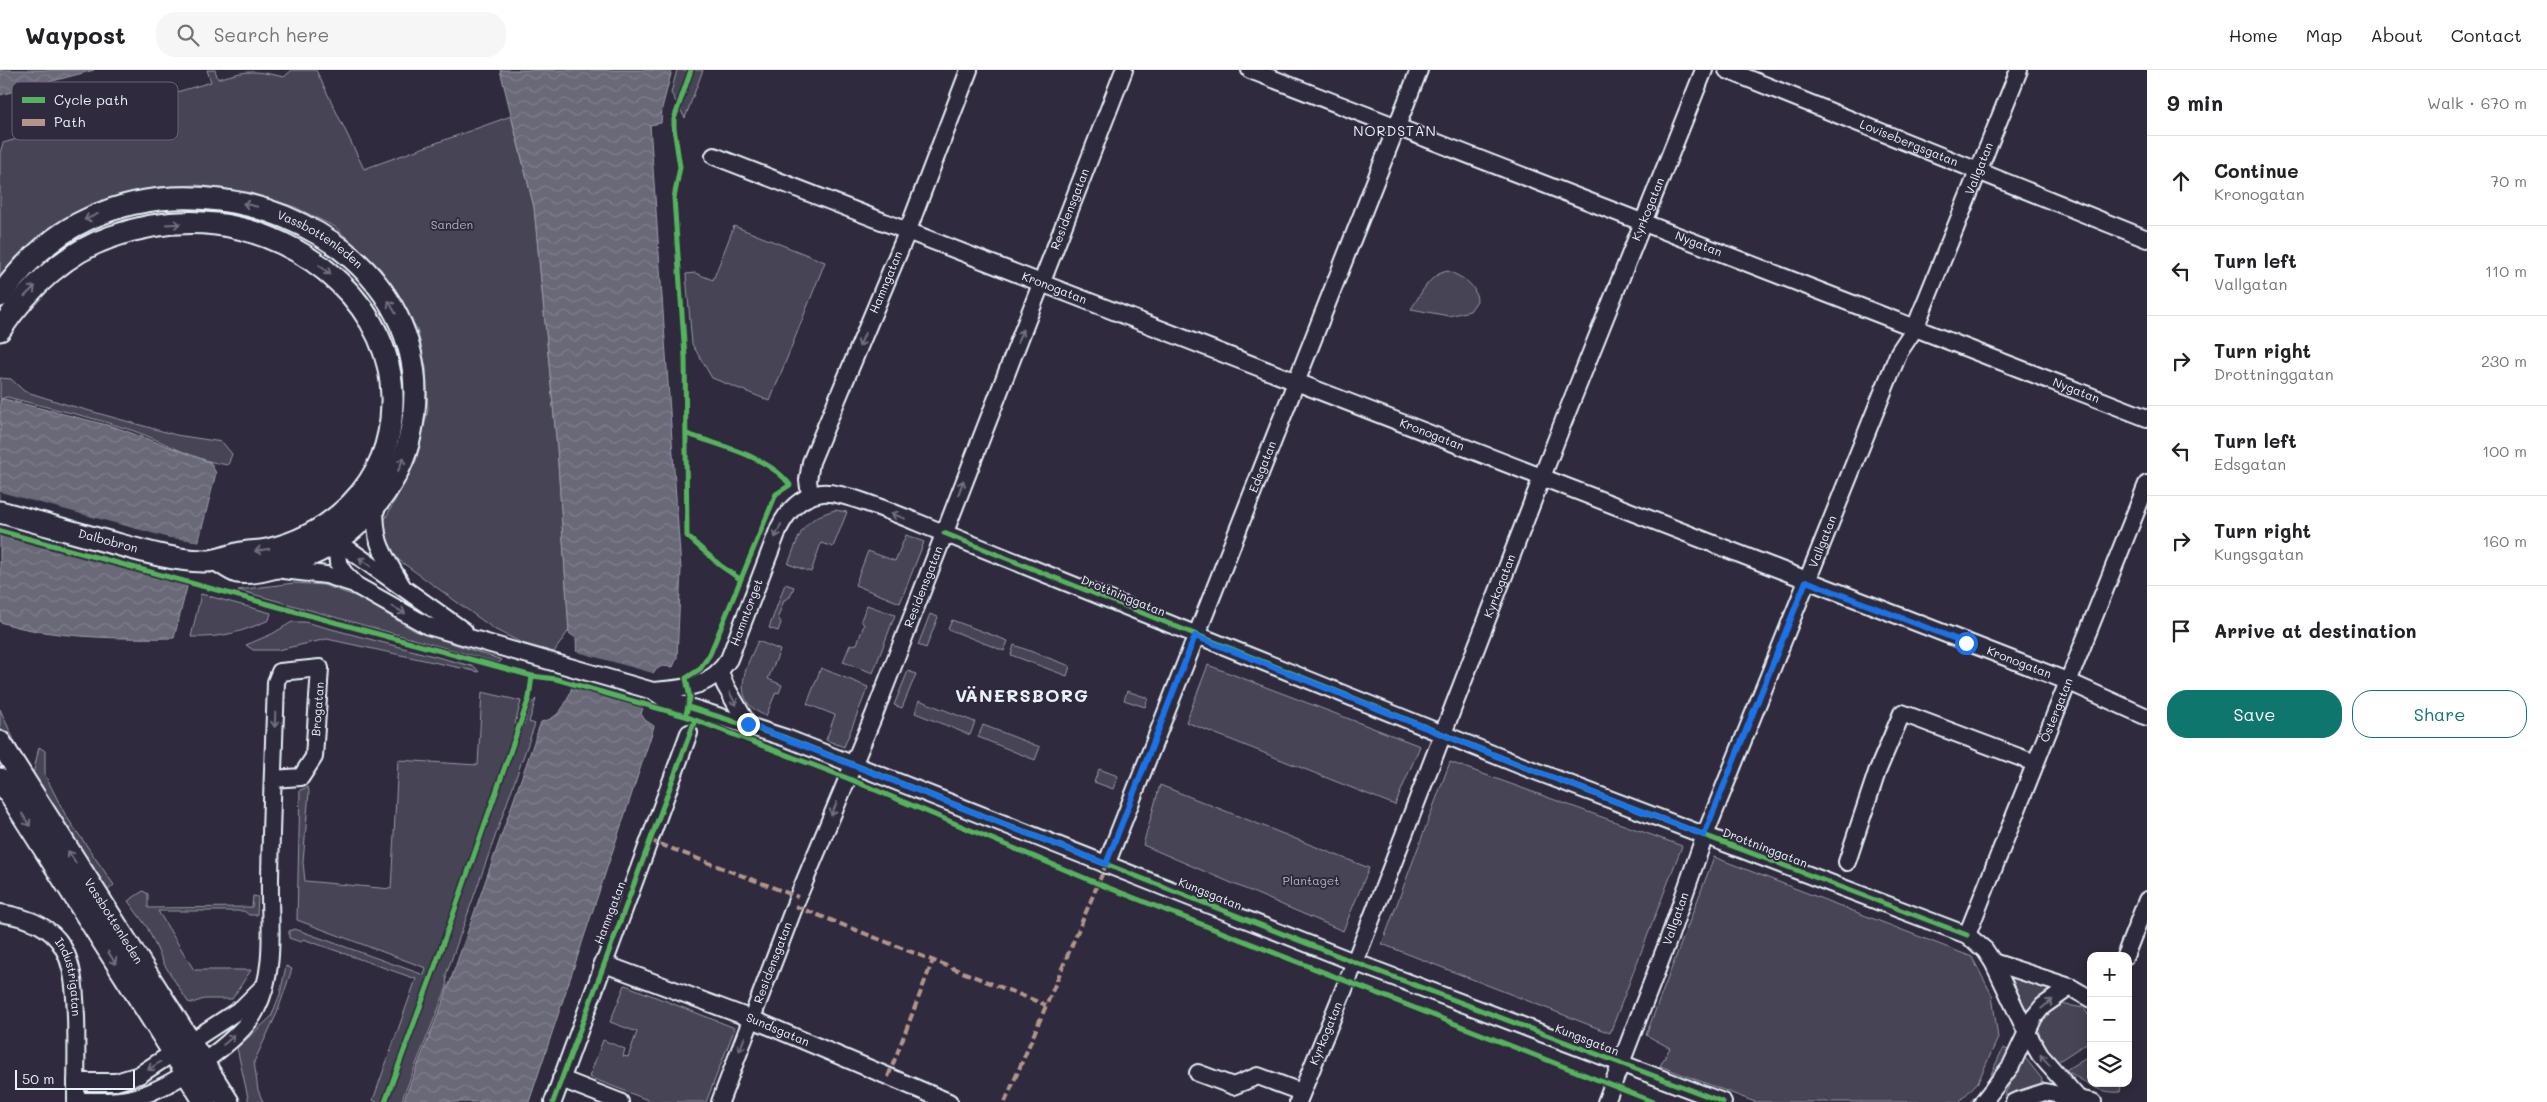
<!DOCTYPE html>
<meta charset="utf-8">
<style>
body{margin:0;font-family:Mali,sans-serif;background:#f6f6f6;color:#202124}
.controls{position:absolute;right:15px;bottom:15px;display:grid;overflow:hidden;border-radius:10px;box-shadow:0 2px 12px #0003}
.controls button{width:45px;height:45px;display:grid;place-items:center;padding:0;border:0;border-bottom:1px solid #e0e0e0;background:#fff;color:#202124;font:25px sans-serif}
.scale{position:absolute;left:15px;bottom:12px;width:120px;box-sizing:border-box;padding-left:5px;border:2px solid #e8f1f8;border-top:0;font-size:14px;line-height:18px;white-space:nowrap;color:#e8f1f8;-webkit-text-stroke:4px #2f2a3d;paint-order:stroke}
.stop{position:absolute;width:15px;height:15px;margin:-11px;border:4px solid #1a73e8;border-radius:50%;background:#fff}
.stop.end{background:#1a73e8;border-color:#fff;box-shadow:0 1px 5px #0008}
.list{margin:0;padding:0;list-style:none}
h2{display:flex;justify-content:space-between;align-items:center;height:65px;margin:0;padding:0 20px;font-size:21px}
h2 small{font-size:16px;font-weight:400;color:#757577}
.list li{display:grid;grid-template-columns:32px 1fr auto;gap:15px;align-items:center;box-sizing:border-box;height:90px;padding:0 20px;border-top:1px solid #e0e0e0}
.list b{display:block;font-size:19px;white-space:nowrap}
.list p{margin:0;font-size:16px;white-space:nowrap;color:#757577}
.list em{font-size:16px;font-style:normal;color:#757577}
.actions{display:flex;gap:10px;padding:15px 20px}
.actions a{flex:1;padding:11px 0;border:1px solid #0f766e;border-radius:20px;text-align:center;font-size:18px;color:#0f766e}
.actions .main{background:#0f766e;color:#fff}
.icon{flex:none;width:28px;height:28px;fill:none;stroke:currentColor;stroke-width:2;stroke-linecap:round;stroke-linejoin:round}
.map{position:relative;flex:none;width:2147px;height:1032px;overflow:hidden}
header{display:flex;align-items:center;gap:30px;box-sizing:border-box;height:70px;padding:0 25px;background:#fff;border-bottom:1px solid #e0e0e0}
header strong{font-size:24px}
nav{display:flex;gap:28px;margin-inline-start:auto;font-size:18px}
.search{width:350px;height:45px;background:#f6f6f6;display:flex;align-items:center;gap:12px;box-sizing:border-box;padding:0 18px;border-radius:20px;color:#757577;font-size:19px}
main{display:flex}
aside{flex:1;background:#fff}
.map>svg:first-child{display:block}
.green{fill:#464455;stroke:#979aa6}
.water{fill:url(#water-waves);stroke:#9c9fab}
.pier{fill:#2f2a3d}
.lines{fill:none;stroke-linecap:round;stroke-linejoin:round}
.minor-casing{stroke:#e8f1f8;stroke-width:20}
.major-casing{stroke:#e8f1f8;stroke-width:25}
.minor{stroke:#2f2a3d;stroke-width:16}
.major{stroke:#2f2a3d;stroke-width:21}
.quiet{stroke:#b2968c;stroke-width:4;stroke-dasharray:8 4;stroke-linecap:butt}
.cycleway-casing{stroke:#2f2a3d;stroke-width:8}
.cycleway{stroke:#56b35d;stroke-width:5}
.oneway{stroke:#70707e}
.route{stroke:#1a73e8;stroke-width:6}
.labels{text-anchor:middle;stroke-width:4;stroke-linejoin:round;paint-order:stroke}
.street-label{font-size:12px;fill:#e8f1f8;stroke:#2f2a3d}
.park-label{font-size:12px;fill:#afb4bf;stroke:#2f2a3d}
.neighbourhood-label{font-size:14px;letter-spacing:1px;fill:#e8f1f8;stroke:#2f2a3d}
.district-label{font-size:18px;font-weight:bold;letter-spacing:1px;fill:#e8f1f8;stroke:#2f2a3d}
.key{fill:#2f2a3d;stroke:#666675;stroke-width:1}
.key-label{font-size:14px;fill:#e8f1f8}
</style>
<header>
<strong>Waypost</strong>
<div class="search"><svg class="icon" aria-label="search" viewBox="0 0 24 24"><circle cx="10" cy="10" r="6"/><path d="M15 15l6 6"/></svg>Search here</div>
<nav><a>Home</a><a>Map</a><a>About</a><a>Contact</a></nav>
</header>
<main>
<div class="map">
<svg width="2147" height="1032" viewBox="0 0 2147 1032">
<defs>
<pattern id="water-waves" width="16" height="10" patternUnits="userSpaceOnUse" patternTransform="scale(1.25)"><rect width="16" height="10" fill="#696978"/><path d="M0 5q4-4 8 0t8 0" fill="none" stroke="#7e7f8c"/></pattern>
</defs>
<rect width="100%" height="100%" fill="#2f2a3d"/>
<filter id="ink" filterUnits="userSpaceOnUse"><feTurbulence type="fractalNoise" baseFrequency=".02" numOctaves="2"/><feDisplacementMap in="SourceGraphic" scale="10" xChannelSelector="R" yChannelSelector="G"/><feConvolveMatrix kernelMatrix="1 2 1 2 8 2 1 2 1" color-interpolation-filters="sRGB"/></filter>
<g filter="url(#ink)">
<!-- green -->
<g class="green">
<path d="M 207,0 L 215,0 L 218,9 C 248,0 253,0 284,7 L 292,0 L 316,0 L 364,99 L 511,46 L 534,137 L 557,377 L 569,560 L 554,582 L 522,573 L 494,559 L 396,488 L 387,468 L 384,451 L 416,391 L 428,340 L 426,298 L 417,259 L 381,199 L 335,157 L 295,137 L 248,122 L 197,115 L 159,117 L 122,124 L 89,135 L 43,163 L 15,188 L 0,207 L 0,83 L 3,73 L 211,12 Z"/>
<path d="M 677,0 L 703,0 L 685,48 L 671,23 Z"/>
<path d="M 734,156 L 825,192 L 770,331 L 712,308 L 692,274 L 686,204 L 695,203 L 713,210 Z"/>
<path d="M 1448,201 C 1463,208 1476,213 1477,231 L 1470,241 L 1449,246 L 1411,239 C 1421,224 1429,204 1448,201 Z"/>
<path d="M 0,308 L 11,309 L 24,321 L 65,334 L 176,365 L 222,372 L 232,384 L 228,395 C 194,391 166,372 134,361 C 93,347 49,338 7,327 L 0,329 Z"/>
<path d="M 835,440 L 847,442 L 833,477 L 821,473 L 811,502 L 788,494 C 801,463 800,450 835,440 Z"/>
<path d="M 906,465 L 924,472 L 900,533 L 855,515 L 868,481 L 895,491 Z"/>
<path d="M 294,513 L 323,515 L 358,527 L 415,561 L 502,590 L 499,593 L 238,520 Z"/>
<path d="M 785,514 L 794,517 L 790,527 L 784,530 L 778,547 L 781,553 L 778,561 L 769,558 Z"/>
<path d="M 201,524 L 271,543 L 269,550 C 242,562 222,568 191,567 Z"/>
<path d="M 867,535 L 895,545 L 873,603 L 843,592 L 850,575 L 857,574 L 864,555 L 861,550 Z"/>
<path d="M 930,544 L 938,547 L 926,578 L 918,575 Z"/>
<path d="M 952,550 L 1008,571 L 1004,581 L 948,559 Z"/>
<path d="M 292,552 L 305,552 L 475,597 L 479,602 L 327,569 L 278,580 L 253,580 L 246,575 L 272,564 Z"/>
<path d="M 758,571 L 780,580 L 768,609 L 782,615 L 779,623 L 776,622 L 766,646 C 729,631 745,598 758,571 Z"/>
<path d="M 1014,575 L 1070,596 L 1067,606 L 1011,585 Z"/>
<path d="M 1208,595 L 1420,676 L 1395,735 L 1186,652 Z"/>
<path d="M 821,598 L 868,617 L 844,677 L 826,670 L 835,645 L 807,634 Z"/>
<path d="M 908,601 L 916,604 L 902,638 L 894,635 Z"/>
<path d="M 1127,621 L 1148,628 L 1145,637 L 1124,630 Z"/>
<path d="M 482,622 L 521,631 L 515,654 L 524,655 L 530,635 L 536,629 L 529,652 L 535,654 L 446,905 L 447,917 L 401,1032 L 376,1032 L 373,1030 L 416,909 L 303,869 L 301,872 L 289,868 L 289,861 L 295,859 L 424,905 L 426,898 L 297,850 L 300,720 L 308,717 L 309,722 L 303,792 L 305,811 L 391,819 L 398,690 L 478,695 Z"/>
<path d="M 919,630 L 975,652 L 970,665 L 915,643 Z"/>
<path d="M 0,639 L 18,679 L 14,684 L 0,659 Z"/>
<path d="M 983,655 L 1040,677 L 1035,690 L 978,667 Z"/>
<path d="M 39,677 L 45,681 L 45,705 L 66,746 L 114,815 L 106,822 L 32,709 Z"/>
<path d="M 1450,692 L 1682,776 L 1610,963 L 1382,874 Z"/>
<path d="M 1099,699 L 1118,706 L 1113,719 L 1094,712 Z"/>
<path d="M 1160,715 L 1369,798 L 1343,861 L 1143,775 Z"/>
<path d="M 1714,787 L 1972,887 L 1992,925 L 1998,968 L 1978,1012 L 1959,1032 L 1755,1032 L 1660,996 L 1670,978 L 1646,965 Z"/>
<path d="M 143,821 L 148,824 L 148,838 L 252,837 L 253,826 L 258,827 L 257,845 L 249,845 L 244,841 L 158,841 L 194,900 L 251,900 L 232,929 L 204,929 L 192,933 L 188,932 L 164,894 L 147,857 L 128,831 Z"/>
<path d="M 286,896 L 292,899 L 277,943 L 254,992 L 258,1020 L 263,1032 L 249,1032 L 237,978 L 271,947 L 280,924 Z"/>
<path d="M 2019,908 L 2046,916 L 2055,923 L 2028,945 L 2012,909 Z"/>
<path d="M 625,915 L 735,958 L 706,1032 L 653,1032 L 589,1007 L 603,970 L 625,979 L 623,986 L 628,987 L 637,962 L 610,952 Z"/>
<path d="M 2061,934 L 2084,938 L 2091,949 L 2091,970 L 2056,993 C 2037,970 2027,949 2061,934 Z"/>
<path d="M 2003,978 L 2011,981 L 1977,1032 L 1970,1032 L 1987,1013 Z"/>
<path d="M 2091,984 L 2091,1013 L 2122,1013 L 2120,1022 C 2099,1024 2083,1011 2066,1000 Z"/>
<path d="M 2023,985 L 2042,1009 L 2041,1014 L 2004,1026 Z"/>
</g>
<!-- water -->
<g class="water">
<path d="M 0,0 L 94,0 L 0,25 Z"/>
<path d="M 500,0 L 672,0 L 662,38 L 661,53 L 650,55 L 681,499 L 677,588 L 673,597 L 662,596 L 654,601 L 641,644 L 645,650 L 654,656 L 652,663 L 529,1032 L 403,1032 L 443,932 L 541,652 C 574,647 578,594 576,568 L 569,563 L 557,377 L 534,137 Z"/>
<path d="M 4,329 L 115,357 L 210,392 L 216,403 L 174,568 C 123,569 47,568 0,552 L 0,330 Z"/>
</g>
<!-- pier -->
<g class="pier">
<path d="M 0,422 L 170,468 L 202,472 L 190,517 L 0,466 Z"/>
<path d="M 574,581 L 656,604 L 644,638 L 569,617 Z"/>
</g>
<g class="lines">
<!-- minor casing -->
<g class="minor-casing">
<g id="minor">
<path id="s1" d="M 1250,0 L 2147,348"/>
<path id="s2" d="M 1727,0 L 2147,169"/>
<path id="s3" d="M 714,86 L 2067,611 L 2147,647"/>
<path id="s4" d="M 810,426 L 808,410 L 811,392 L 908,160 L 969,0"/>
<path d="M 375,434 C 375,478 382,480 402,516"/>
<path d="M 336,462 L 338,493 L 344,503 L 357,516 L 428,556 L 653,621 L 665,629 L 786,668 L 1354,892 L 1723,1032"/>
<path d="M 329,470 L 337,471 L 464,561"/>
<path d="M 275,499 L 326,505 L 354,514"/>
<path d="M 720,602 L 725,615 L 748,655"/>
<path id="s5" d="M 653,621 C 685,618 709,619 729,589 L 779,458 C 788,440 801,426 822,423 C 845,420 919,454 944,463 L 1522,696 L 1967,865 L 1985,880 L 1993,892 L 2026,961 L 2040,985 L 2077,1027"/>
<path d="M 1847,792 L 1877,702 L 1902,643 L 2035,693"/>
<path id="s6" d="M 1106,795 L 1419,0"/>
<path id="s7" d="M 0,843 C 67,853 74,887 76,947 C 77,975 76,1004 76,1032"/>
<path id="s8" d="M 1967,865 L 2147,414"/>
<path d="M 2125,886 L 2147,830"/>
<path d="M 1993,892 L 2070,917 L 2091,929"/>
<path id="s9" d="M 602,893 L 752,949 L 949,1032"/>
<path d="M 1198,1003 L 1233,1016 L 1258,1006 L 1301,1022"/>
<path d="M 561,1009 L 620,1032"/>
<path d="M 76,1012 L 116,1012 L 139,1005 L 242,938 L 262,918"/>
<path d="M 76,1031 C 96,1031 117,1032 136,1027 C 170,1019 241,971 256,940 C 277,899 269,853 270,809 C 271,744 274,678 276,612 L 280,602 L 320,598 L 314,687 L 301,707 L 273,709"/>
<path d="M 553,1032 L 689,663"/>
<path id="s10" d="M 720,1032 L 798,827 L 874,645 L 1124,0"/>
<path id="s11" d="M 1298,1032 L 1351,902 L 1564,350 L 1704,0"/>
<path id="s12" d="M 1606,1032 L 1668,871 L 1705,765 L 1899,282 L 1915,258 L 2019,0"/>
<path d="M 1983,1032 L 2011,996 L 2034,947 L 2043,936 L 2070,917"/>
<path d="M 2014,1032 L 2045,1022 L 2093,1032"/>
</g>
</g>
<!-- major casing -->
<g class="major-casing">
<g id="major">
<path id="s13" d="M 0,226 C 22,196 51,166 86,150 C 234,79 450,186 410,366 C 400,411 367,454 327,477 C 308,488 258,506 237,502 C 231,500 223,494 218,491"/>
<path d="M 0,260 C 28,219 64,183 111,167 C 144,155 181,150 216,154 C 306,165 395,238 392,334 C 391,374 379,405 351,434 C 328,457 299,473 267,480 C 257,482 247,481 237,484 C 224,487 216,492 203,491 C 172,490 142,481 113,473 C 75,463 38,452 0,442"/>
<path id="s14" d="M 0,672 L 228,1032"/>
<path d="M 0,709 L 205,1032"/>
</g>
</g>
<!-- minor -->
<use href="#minor" class="minor"/>
<!-- major -->
<use href="#major" class="major"/>
<!-- quiet -->
<g class="quiet">
<path d="M 649,770 L 798,827"/>
<path d="M 795,836 L 1046,935"/>
<path d="M 888,1007 L 933,890"/>
<path d="M 1005,1032 L 1106,795"/>
</g>
<!-- cycleway casing -->
<g class="cycleway-casing">
<g id="cycleway">
<path d="M 691,0 L 674,49 L 674,58 L 680,97 L 674,128 L 685,287 L 687,466 L 721,496 L 740,509"/>
<path d="M 0,461 L 532,606 L 556,609 L 685,646 L 847,708 L 1099,814 L 1654,1032"/>
<path d="M 944,463 L 1522,696 L 1967,865"/>
<path d="M 688,637 L 786,668 L 1354,892 L 1723,1032"/>
<path d="M 686,644 L 690,628 L 686,608 L 700,599 L 710,584 L 776,424 L 790,415 C 770,387 719,375 687,364"/>
<path d="M 385,1032 L 433,902 L 529,628 L 532,606"/>
<path d="M 553,1032 L 695,650"/>
</g>
</g>
<!-- cycleway -->
<use href="#cycleway" class="cycleway"/>
</g>
<!-- one-way arrows -->
<defs><path id="oneway-shaft" d="M-6 0H5M1.5-3L5.5 0L1.5 3" fill="none" stroke-width="1.6" stroke-linecap="round" stroke-linejoin="round" transform="scale(1.25)"/></defs>
<g class="oneway">
<use href="#oneway-shaft" transform="translate(250 135) rotate(-166)"/>
<use href="#oneway-shaft" transform="translate(91 147) rotate(156)"/>
<use href="#oneway-shaft" transform="translate(173 154) rotate(-3)"/>
<use href="#oneway-shaft" transform="translate(325 200) rotate(39)"/>
<use href="#oneway-shaft" transform="translate(30 221) rotate(-44)"/>
<use href="#oneway-shaft" transform="translate(392 237) rotate(-120)"/>
<use href="#oneway-shaft" transform="translate(1020 266) rotate(-69)"/>
<use href="#oneway-shaft" transform="translate(862 270) rotate(113)"/>
<use href="#oneway-shaft" transform="translate(401 394) rotate(-67)"/>
<use href="#oneway-shaft" transform="translate(961 417) rotate(-70)"/>
<use href="#oneway-shaft" transform="translate(898 446) rotate(-159)"/>
<use href="#oneway-shaft" transform="translate(778 461) rotate(114)"/>
<use href="#oneway-shaft" transform="translate(262 480) rotate(171)"/>
<use href="#oneway-shaft" transform="translate(365 492) rotate(-144)"/>
<use href="#oneway-shaft" transform="translate(399 540) rotate(29)"/>
<use href="#oneway-shaft" transform="translate(733 629) rotate(62)"/>
<use href="#oneway-shaft" transform="translate(275 650) rotate(92)"/>
<use href="#oneway-shaft" transform="translate(834 739) rotate(113)"/>
<use href="#oneway-shaft" transform="translate(26 750) rotate(58)"/>
<use href="#oneway-shaft" transform="translate(72 787) rotate(-123)"/>
<use href="#oneway-shaft" transform="translate(112 888) rotate(58)"/>
<use href="#oneway-shaft" transform="translate(2047 934) rotate(-39)"/>
<use href="#oneway-shaft" transform="translate(229 970) rotate(-40)"/>
<use href="#oneway-shaft" transform="translate(742 974) rotate(111)"/>
<use href="#oneway-shaft" transform="translate(2045 990) rotate(-131)"/>
<use href="#oneway-shaft" transform="translate(154 996) rotate(148)"/>
</g>
</g>
<g class="lines" filter="url(#ink)">
<!-- route -->
<path class="route" d="M 748,654 L 1106,794 L 1195,566 L 1522,696 L 1704,765 L 1806,511 L 1966,573"/>
</g>
<g class="labels">
<!-- street labels -->
<g class="street-label">
<text dy="4" stroke="none"><textPath href="#s2" startOffset="196">Lovisebergsgatan</textPath></text>
<text dy="4" stroke="none"><textPath href="#s12" startOffset="1006">Vallgatan</textPath></text>
<text dy="4" stroke="none"><textPath href="#s10" startOffset="959">Residensgatan</textPath></text>
<text dy="4" stroke="none"><textPath href="#s11" startOffset="959">Kyrkogatan</textPath></text>
<text dy="4" stroke="none"><textPath href="#s13" startOffset="362">Vassbottenleden</textPath></text>
<text dy="4" stroke="none"><textPath href="#s1" startOffset="481">Nygatan</textPath></text>
<text dy="4" stroke="none"><textPath href="#s4" startOffset="229">Hamngatan</textPath></text>
<text dy="4" stroke="none"><textPath href="#s3" startOffset="365">Kronogatan</textPath></text>
<text dy="4" stroke="none"><textPath href="#s1" startOffset="886">Nygatan</textPath></text>
<text dy="4" stroke="none"><textPath href="#s3" startOffset="770">Kronogatan</textPath></text>
<text dy="4" stroke="none"><textPath href="#s6" startOffset="428">Edsgatan</textPath></text>
<text transform="translate(108 471) rotate(15)" y="4">Dalbobron</text>
<text dy="4" stroke="none"><textPath href="#s12" startOffset="601">Vallgatan</textPath></text>
<text dy="4" stroke="none"><textPath href="#s10" startOffset="554">Residensgatan</textPath></text>
<text dy="4" stroke="none"><textPath href="#s11" startOffset="554">Kyrkogatan</textPath></text>
<text transform="translate(1123 526) rotate(22)" y="4">Drottninggatan</text>
<text dy="4" stroke="none"><textPath href="#s5" startOffset="136">Hamntorget</textPath></text>
<text dy="4" stroke="none"><textPath href="#s3" startOffset="1400">Kronogatan</textPath></text>
<text transform="translate(318 639) rotate(-86)" y="4">Brogatan</text>
<text dy="4" stroke="none"><textPath href="#s8" startOffset="242">Östergatan</textPath></text>
<text transform="translate(1765 778) rotate(21)" y="4">Drottninggatan</text>
<text transform="translate(1210 824) rotate(22)" y="4">Kungsgatan</text>
<text transform="translate(610 843) rotate(-69)" y="4">Hamngatan</text>
<text dy="4" stroke="none"><textPath href="#s12" startOffset="196">Vallgatan</textPath></text>
<text dy="4" stroke="none"><textPath href="#s14" startOffset="212">Vassbottenleden</textPath></text>
<text dy="4" stroke="none"><textPath href="#s10" startOffset="149">Residensgatan</textPath></text>
<text dy="4" stroke="none"><textPath href="#s7" startOffset="105">Industrigatan</textPath></text>
<text dy="4" stroke="none"><textPath href="#s9" startOffset="188">Sundsgatan</textPath></text>
<text dy="4" stroke="none"><textPath href="#s11" startOffset="74">Kyrkogatan</textPath></text>
<text transform="translate(1587 970) rotate(21)" y="4">Kungsgatan</text>
</g>
<!-- park labels -->
<g class="park-label">
<text x="452" y="159">Sanden</text>
<text x="1311" y="815">Plantaget</text>
</g>
<!-- neighbourhood labels -->
<g class="neighbourhood-label">
<text x="1395" y="66">NORDSTAN</text>
</g>
<!-- district labels -->
<g class="district-label">
<text x="1022" y="632">VÄNERSBORG</text>
</g>
</g>
<!-- legend -->
<rect x="12" y="12" width="166" height="58" rx="8" class="key"/>
<rect x="22" y="27" width="23" height="6" fill="#56b35d"/>
<rect x="22" y="49" width="23" height="7" fill="#b2968c"/>
<g class="key-label">
<text x="54" y="35">Cycle path</text>
<text x="54" y="57">Path</text>
</g>
</svg>
<div class="controls">
<button>+</button>
<button>−</button>
<button><svg class="icon" aria-label="layers" viewBox="0 0 24 24"><path d="M12 4l9 5-9 5-9-5zM3 14l9 5 9-5"/></svg></button>
</div>
<div class="scale">50 m</div>
<div class="stop" style="left:1966px;top:573px"></div>
<div class="stop end" style="left:748px;top:654px"></div>
</div>
<aside>
<h2>9 min<small>Walk · 670 m</small></h2>
<ul class="list">
<li><svg class="icon" aria-label="ahead" viewBox="0 0 24 24"><path d="M12 20V5M6 11l6-6 6 6"/></svg><div><b>Continue</b><p>Kronogatan</p></div><em>70 m</em></li>
<li><svg class="icon" aria-label="left" viewBox="0 0 24 24"><path d="M17 20v-9H6M10 6l-5 5 5 5"/></svg><div><b>Turn left</b><p>Vallgatan</p></div><em>110 m</em></li>
<li><svg class="icon" aria-label="right" viewBox="0 0 24 24"><path d="M7 20v-9h11M14 6l5 5-5 5"/></svg><div><b>Turn right</b><p>Drottninggatan</p></div><em>230 m</em></li>
<li><svg class="icon" aria-label="left" viewBox="0 0 24 24"><path d="M17 20v-9H6M10 6l-5 5 5 5"/></svg><div><b>Turn left</b><p>Edsgatan</p></div><em>100 m</em></li>
<li><svg class="icon" aria-label="right" viewBox="0 0 24 24"><path d="M7 20v-9h11M14 6l5 5-5 5"/></svg><div><b>Turn right</b><p>Kungsgatan</p></div><em>160 m</em></li>
<li><svg class="icon" aria-label="arrive" viewBox="0 0 24 24"><path d="M6 21V4h12l-3 4 3 4H6"/></svg><div><b>Arrive at destination</b></div></li>
</ul>
<div class="actions"><a class="main">Save</a><a>Share</a></div>
</aside>
</main>
